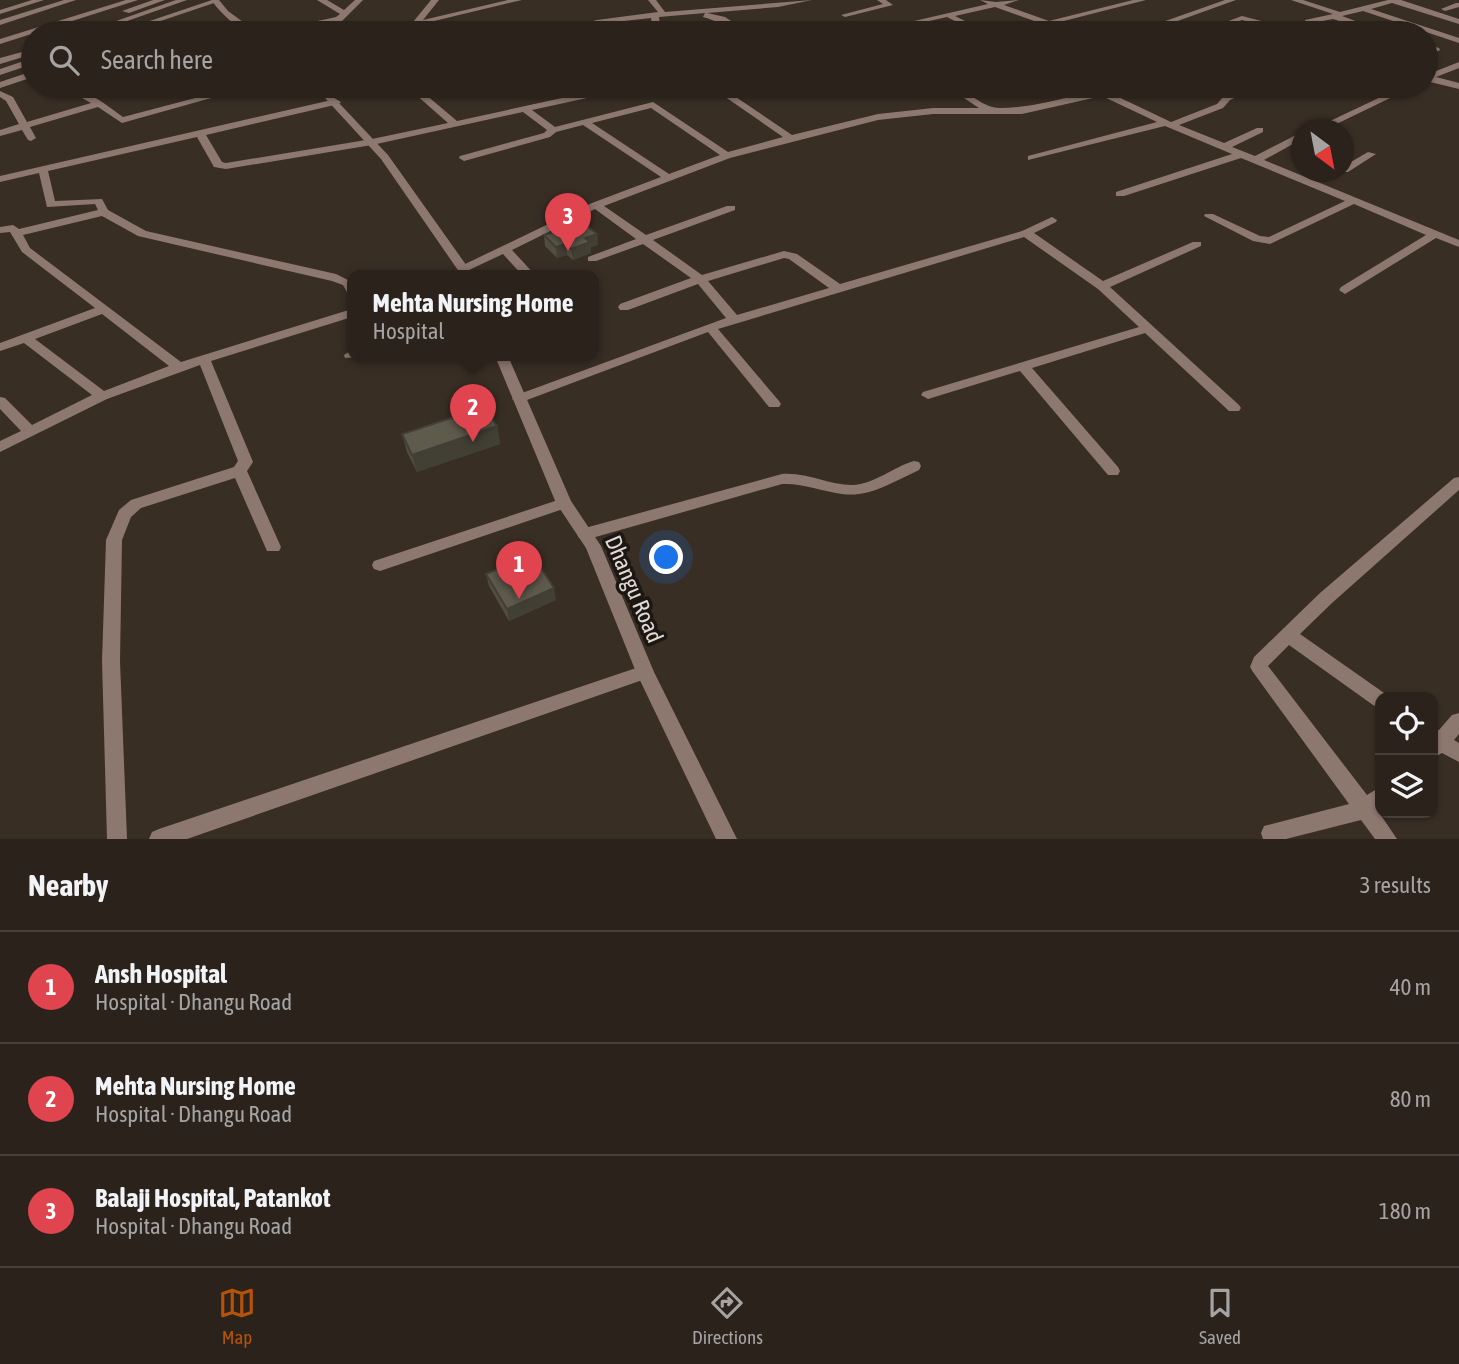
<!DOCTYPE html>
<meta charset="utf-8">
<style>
body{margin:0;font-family:"Asap Condensed",sans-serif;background:#362f28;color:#f1f3f6}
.controls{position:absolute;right:21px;bottom:21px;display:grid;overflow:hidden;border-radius:14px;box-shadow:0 2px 5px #0004}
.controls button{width:63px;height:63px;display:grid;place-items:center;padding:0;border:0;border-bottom:2px solid #463f3a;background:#2a221b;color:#f1f3f6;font:35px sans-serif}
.compass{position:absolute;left:1291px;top:119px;width:63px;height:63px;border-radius:50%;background:#2a221b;box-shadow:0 2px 5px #0004;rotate:148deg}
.you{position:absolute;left:667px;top:558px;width:24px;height:24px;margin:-18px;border:5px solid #fff;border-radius:50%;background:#1a73e8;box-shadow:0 0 0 10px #1a73e833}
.badge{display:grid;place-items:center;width:46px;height:46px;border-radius:50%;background:#b45309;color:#fff;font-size:23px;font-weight:700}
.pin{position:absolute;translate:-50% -58px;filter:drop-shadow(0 2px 4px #0008)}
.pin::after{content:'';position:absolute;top:37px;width:24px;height:21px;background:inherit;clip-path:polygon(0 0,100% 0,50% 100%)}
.popup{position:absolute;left:347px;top:270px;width:252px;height:91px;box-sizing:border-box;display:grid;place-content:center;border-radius:14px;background:#2a221b;filter:drop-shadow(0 2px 5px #0005);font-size:23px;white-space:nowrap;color:#a5a4a3}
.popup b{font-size:26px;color:#f1f3f6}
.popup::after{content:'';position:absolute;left:50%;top:100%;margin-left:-14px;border:14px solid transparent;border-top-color:#2a221b}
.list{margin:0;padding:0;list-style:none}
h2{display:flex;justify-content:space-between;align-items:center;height:91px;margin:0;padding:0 28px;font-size:30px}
h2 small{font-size:23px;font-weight:400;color:#a5a4a3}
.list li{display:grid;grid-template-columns:46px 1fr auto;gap:21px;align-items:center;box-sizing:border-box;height:112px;padding:0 28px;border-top:2px solid #463f3a}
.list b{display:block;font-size:26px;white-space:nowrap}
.list p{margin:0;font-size:23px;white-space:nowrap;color:#a5a4a3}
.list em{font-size:23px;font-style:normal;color:#a5a4a3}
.icon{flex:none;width:38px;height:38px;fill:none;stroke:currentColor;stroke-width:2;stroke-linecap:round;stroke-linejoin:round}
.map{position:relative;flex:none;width:1459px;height:839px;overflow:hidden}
.search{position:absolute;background:#2a221b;box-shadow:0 2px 5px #0004;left:21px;right:21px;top:21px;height:77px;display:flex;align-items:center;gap:18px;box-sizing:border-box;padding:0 24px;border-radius:38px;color:#a5a4a3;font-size:26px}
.sheet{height:427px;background:#2a221b}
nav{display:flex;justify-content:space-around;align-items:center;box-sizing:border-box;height:98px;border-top:2px solid #463f3a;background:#2a221b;font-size:19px;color:#a5a4a3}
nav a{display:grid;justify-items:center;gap:4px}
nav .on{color:#b45309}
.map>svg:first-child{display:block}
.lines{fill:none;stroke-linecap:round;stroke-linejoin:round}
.minor{fill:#8d7870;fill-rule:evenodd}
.tertiary{fill:#8d7870;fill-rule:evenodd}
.wall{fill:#514d41}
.shaded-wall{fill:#423f35}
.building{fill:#5e5a4c;stroke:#423f35;stroke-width:2}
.labels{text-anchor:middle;stroke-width:7;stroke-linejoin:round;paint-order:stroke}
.near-street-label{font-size:23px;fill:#e0dad4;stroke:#1c1713}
</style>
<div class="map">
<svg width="1459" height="839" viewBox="0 0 1459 839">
<rect width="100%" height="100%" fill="#382e24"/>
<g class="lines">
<!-- minor -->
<g class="minor">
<path d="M 32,0 L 44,0 L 0,14 L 0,10 Z"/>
<path d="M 64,0 L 76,0 L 0,25 L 0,20 Z"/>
<path d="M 126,0 L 138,0 L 0,44 L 0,39 Z"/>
<path d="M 153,0 L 165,0 L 129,13 L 122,11 Z"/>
<path d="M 176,0 L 187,0 L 93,33 L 82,33 Z"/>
<path d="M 212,0 L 220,1 L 125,33 L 114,33 Z"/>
<path d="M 317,0 L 327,0 L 344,10 L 355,0 L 363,0 L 341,22 L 351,33 L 343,33 L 333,22 L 277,33 L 262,33 L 336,17 L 340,14 Z"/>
<path d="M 431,0 L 439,0 L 423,20 L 508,0 L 522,0 L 384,33 L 371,33 L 413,22 Z"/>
<path d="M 648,0 L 656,0 L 665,12 L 812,0 L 778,7 L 707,13 L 725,17 L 749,33 C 735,33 719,21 703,17 L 705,13 L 659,17 L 661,33 L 653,33 L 651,18 L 597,24 L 556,33 L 542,33 L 597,20 L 658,12 Z"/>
<path d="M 877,0 L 886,0 L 893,5 L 845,17 L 841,15 L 883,4 Z"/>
<path d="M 980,0 L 996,2 L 1019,0 L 1004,5 L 1049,21 L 1133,0 L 1146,0 L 1052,24 L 1066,33 L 1057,33 L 1040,23 L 995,7 L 955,16 L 989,33 L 979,33 L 947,17 L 876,33 L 862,33 L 988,4 Z"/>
<path d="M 1225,0 L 1236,0 L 1161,27 L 1154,25 Z"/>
<path d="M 1291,0 L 1303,0 L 1340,12 L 1388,0 L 1401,0 L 1459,19 L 1459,24 L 1392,3 L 1371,9 L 1459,38 L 1459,43 L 1363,11 L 1342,16 L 1388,33 L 1377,33 L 1333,19 L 1312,23 L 1313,30 C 1299,40 1284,28 1269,27 C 1261,27 1252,33 1242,33 L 1260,25 L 1242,20 L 1207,33 L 1196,33 L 1242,16 L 1301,31 L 1305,29 L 1305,20 L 1333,14 Z"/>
<path d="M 1456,3 L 1459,3 L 1459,7 L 1445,11 L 1441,9 Z"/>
<path d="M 250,28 L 254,30 L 253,32 L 230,33 Z"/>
<path d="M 1426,44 L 1439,48 L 1440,50 L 1436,52 L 1426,49 Z"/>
<path d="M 33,49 L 33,54 L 0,64 L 0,58 Z"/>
<path d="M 30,59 L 33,59 L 33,64 L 0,75 L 0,69 Z"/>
<path d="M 1459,62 L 1459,68 L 1436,77 L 1459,83 L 1459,89 L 1426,81 L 1426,75 Z"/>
<path d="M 33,71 L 33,77 L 0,88 L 0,82 Z"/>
<path d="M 60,86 C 83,86 105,104 123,117 L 241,86 L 254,86 L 122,123 L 98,107 L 30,127 L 36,138 L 31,141 L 28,140 L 22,130 L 0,136 L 0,130 L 19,124 L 6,101 L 0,97 L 0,91 L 13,97 L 27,122 L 91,103 Z"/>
<path d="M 349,86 L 360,86 L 334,99 L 327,97 Z"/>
<path d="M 406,86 L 415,86 L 420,90 L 443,86 L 459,86 L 458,88 L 425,94 L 457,121 L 617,86 L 632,86 L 628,89 L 532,110 L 555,127 L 653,102 L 728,152 L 783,137 L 721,94 L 720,92 L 724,89 L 792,135 L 878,114 L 933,108 L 979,108 L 946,86 C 967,86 979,108 1000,108 C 1048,108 1092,86 1139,86 L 1138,88 L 1110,93 L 1171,122 L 1217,104 L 1224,96 L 1248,86 L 1259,86 L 1230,100 L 1223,108 L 1179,125 L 1224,143 L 1257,128 L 1263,128 L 1263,132 L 1232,147 L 1255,156 L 1302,132 L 1302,139 L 1264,160 L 1459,240 L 1459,247 L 1436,238 L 1345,294 L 1339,290 L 1341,287 L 1426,235 L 1354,204 L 1270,244 L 1253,241 L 1204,216 L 1205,214 L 1213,214 L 1260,236 L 1269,237 L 1345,201 L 1241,158 L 1124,196 L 1116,196 L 1116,192 L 1232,154 L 1165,126 L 1028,160 L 1028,156 L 1157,122 L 1102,96 L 1022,114 L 933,114 L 878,120 L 730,158 L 604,206 L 646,235 L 727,206 L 735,206 L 735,210 L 653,240 L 702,275 L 784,251 L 797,254 L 840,284 L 1022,231 L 1052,217 L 1057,220 L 1056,222 L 1034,233 L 1103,281 L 1193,242 L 1201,242 L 1201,246 L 1110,287 L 1239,405 L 1241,408 L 1239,411 L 1229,411 L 1145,333 L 1032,368 L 1118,467 L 1120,471 L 1118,475 L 1108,475 L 1020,371 L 928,399 L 921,395 L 923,392 L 1139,327 L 1098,289 L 1024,237 L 718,329 L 779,401 L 781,404 L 779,407 L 769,407 L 708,332 L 519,403 L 512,399 L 514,396 L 726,318 L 698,284 L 628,310 L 620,310 L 618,307 L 620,304 L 691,278 L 643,244 L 596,261 L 588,261 L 588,257 L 636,239 L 595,209 L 512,250 L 536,276 L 523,276 L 503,254 L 469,270 L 461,270 L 461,266 L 592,203 L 661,177 L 583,125 L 556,132 L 550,137 L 464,161 L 459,158 L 460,156 L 544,133 L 547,130 L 523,112 L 372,145 L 226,169 L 214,167 L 197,137 L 48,171 L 55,201 L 102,199 L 108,210 L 146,231 L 336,274 L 352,282 L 352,295 L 348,294 L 343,285 L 332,281 L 138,236 L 102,216 L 23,235 L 30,248 L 181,362 L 352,309 L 352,317 L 211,361 L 253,462 L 247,471 L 281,547 L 279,551 L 267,551 L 235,478 L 141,508 L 131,517 L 122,540 L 120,661 L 127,839 L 107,839 L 102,661 L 106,540 L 119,510 L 131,500 L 234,467 L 238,461 L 200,365 L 107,399 L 0,452 L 0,441 L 21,431 L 0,409 L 0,397 L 5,398 L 32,425 L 92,395 L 24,343 L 0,351 L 0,343 L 95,308 L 22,252 L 10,232 L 0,233 L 0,227 L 13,225 L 19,229 L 98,210 L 95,204 L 47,207 L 39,173 L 0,182 L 0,176 L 336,99 L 341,102 L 339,104 L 206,135 L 222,162 L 226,163 L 372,139 L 448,123 ZM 651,108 L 720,155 L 669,174 L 592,123 ZM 784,258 L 789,259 L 829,288 L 737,315 L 708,281 ZM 102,314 L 169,366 L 104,391 L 35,339 Z"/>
<path d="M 465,86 L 498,86 L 477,92 Z"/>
<path d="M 802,86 C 811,86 815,91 823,92 C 835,94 858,85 873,86 L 825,98 L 815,96 Z"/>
<path d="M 1404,86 L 1415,86 L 1324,130 L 1311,130 Z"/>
<path d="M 1368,152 L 1376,154 L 1348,172 L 1340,172 L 1344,172 L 1344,166 Z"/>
<path d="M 352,350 L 352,356 L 357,357 L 345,358 L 344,355 Z"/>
<path d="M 914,461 L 919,462 L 921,466 L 919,470 C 895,481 869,498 842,494 C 821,491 803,483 782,484 L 585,540 L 579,538 L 577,534 L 579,530 L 585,528 L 782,474 C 807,472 828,485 852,485 C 875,484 893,467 914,461 Z"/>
<path d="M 1459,477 L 1459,490 L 1332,603 L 1300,634 L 1387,695 L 1388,697 L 1380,697 L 1380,708 L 1373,705 L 1289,645 L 1268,666 L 1367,795 L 1380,787 L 1380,809 L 1378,811 L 1397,839 L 1375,839 L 1361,820 L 1286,839 L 1263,839 L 1261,833 L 1264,826 L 1349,804 L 1253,672 L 1250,667 L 1254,657 L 1320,593 L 1454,478 Z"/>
<path d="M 564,498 L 569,499 L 572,503 L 569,507 L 380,571 L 374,569 L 372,565 L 374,561 Z"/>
<path d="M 645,665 L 651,667 L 654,672 L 651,677 L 187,839 L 149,839 L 152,832 L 159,829 Z"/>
<path d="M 1459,713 L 1459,734 L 1454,740 L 1459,743 L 1459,762 L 1442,753 L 1433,758 L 1433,728 L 1439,730 L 1452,715 Z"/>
</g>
<!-- tertiary -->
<g class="tertiary">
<path d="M 211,0 L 219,0 L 228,11 L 258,33 C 239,33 222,14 211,0 Z"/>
<path d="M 314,86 L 323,86 L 388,155 L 474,276 L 462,276 L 381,159 Z"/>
<path d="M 495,356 L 508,356 L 571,501 L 601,546 L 654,672 L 737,839 L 716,839 L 636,672 L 586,548 L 556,503 Z"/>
</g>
</g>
<!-- wall -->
<g class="wall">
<path d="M 597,234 L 598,245 L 591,247 L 591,253 L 573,260 L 567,255 L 557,258 L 545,246 L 544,235 Z"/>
<path d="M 497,426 L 500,444 L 417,472 L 407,452 L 402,434 Z"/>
<path d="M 486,574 L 556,600 L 509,621 L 489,586 Z"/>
</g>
<!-- shaded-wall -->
<g class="shaded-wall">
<path d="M 597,234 L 598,245 L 591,247 L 591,253 L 573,260 L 571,249 L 585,238 Z"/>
<path d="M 566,244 L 567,255 L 557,258 L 556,247 Z"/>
<path d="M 497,426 L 500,444 L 417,472 L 412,455 Z"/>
<path d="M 554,588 L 556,600 L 509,621 L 507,609 Z"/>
</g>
<!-- building -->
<g class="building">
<path d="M 584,223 L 597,234 L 585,238 L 590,242 L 571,249 L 566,244 L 556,247 L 544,235 Z"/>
<path d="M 485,407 L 497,426 L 412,455 L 402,434 Z"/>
<path d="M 532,554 L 554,588 L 507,609 L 486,574 Z"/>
</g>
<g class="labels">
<!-- near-street labels -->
<g class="near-street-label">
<text transform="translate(634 589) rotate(67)" y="8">Dhangu Road</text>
</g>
</g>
</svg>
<div class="controls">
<button><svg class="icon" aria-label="locate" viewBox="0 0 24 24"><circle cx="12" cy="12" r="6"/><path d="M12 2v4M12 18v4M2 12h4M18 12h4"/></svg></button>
<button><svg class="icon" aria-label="layers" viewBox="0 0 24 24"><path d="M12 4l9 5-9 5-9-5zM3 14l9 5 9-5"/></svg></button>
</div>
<svg class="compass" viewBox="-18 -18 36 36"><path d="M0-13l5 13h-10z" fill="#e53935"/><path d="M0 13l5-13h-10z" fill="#a5a4a3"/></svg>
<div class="you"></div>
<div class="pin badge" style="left:519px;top:599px;background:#e0444e">1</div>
<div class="pin badge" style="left:473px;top:442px;background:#e0444e">2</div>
<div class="popup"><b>Mehta Nursing Home</b>Hospital</div>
<div class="pin badge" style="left:568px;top:251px;background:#e0444e">3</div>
<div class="search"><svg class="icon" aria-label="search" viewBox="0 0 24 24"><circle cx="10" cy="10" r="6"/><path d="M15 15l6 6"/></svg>Search here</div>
</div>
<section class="sheet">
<h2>Nearby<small>3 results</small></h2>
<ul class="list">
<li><span class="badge" style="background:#e0444e">1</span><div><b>Ansh Hospital</b><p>Hospital · Dhangu Road</p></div><em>40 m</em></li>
<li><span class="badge" style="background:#e0444e">2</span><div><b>Mehta Nursing Home</b><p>Hospital · Dhangu Road</p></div><em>80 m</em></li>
<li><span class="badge" style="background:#e0444e">3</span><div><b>Balaji Hospital, Patankot</b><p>Hospital · Dhangu Road</p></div><em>180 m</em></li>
</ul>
</section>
<nav>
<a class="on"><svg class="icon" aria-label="map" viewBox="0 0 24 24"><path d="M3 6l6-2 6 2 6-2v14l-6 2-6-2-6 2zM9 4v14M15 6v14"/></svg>Map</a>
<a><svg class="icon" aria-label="directions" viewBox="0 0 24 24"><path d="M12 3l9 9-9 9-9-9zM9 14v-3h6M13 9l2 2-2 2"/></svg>Directions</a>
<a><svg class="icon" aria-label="saved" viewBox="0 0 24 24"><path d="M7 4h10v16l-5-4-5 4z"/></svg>Saved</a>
</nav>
